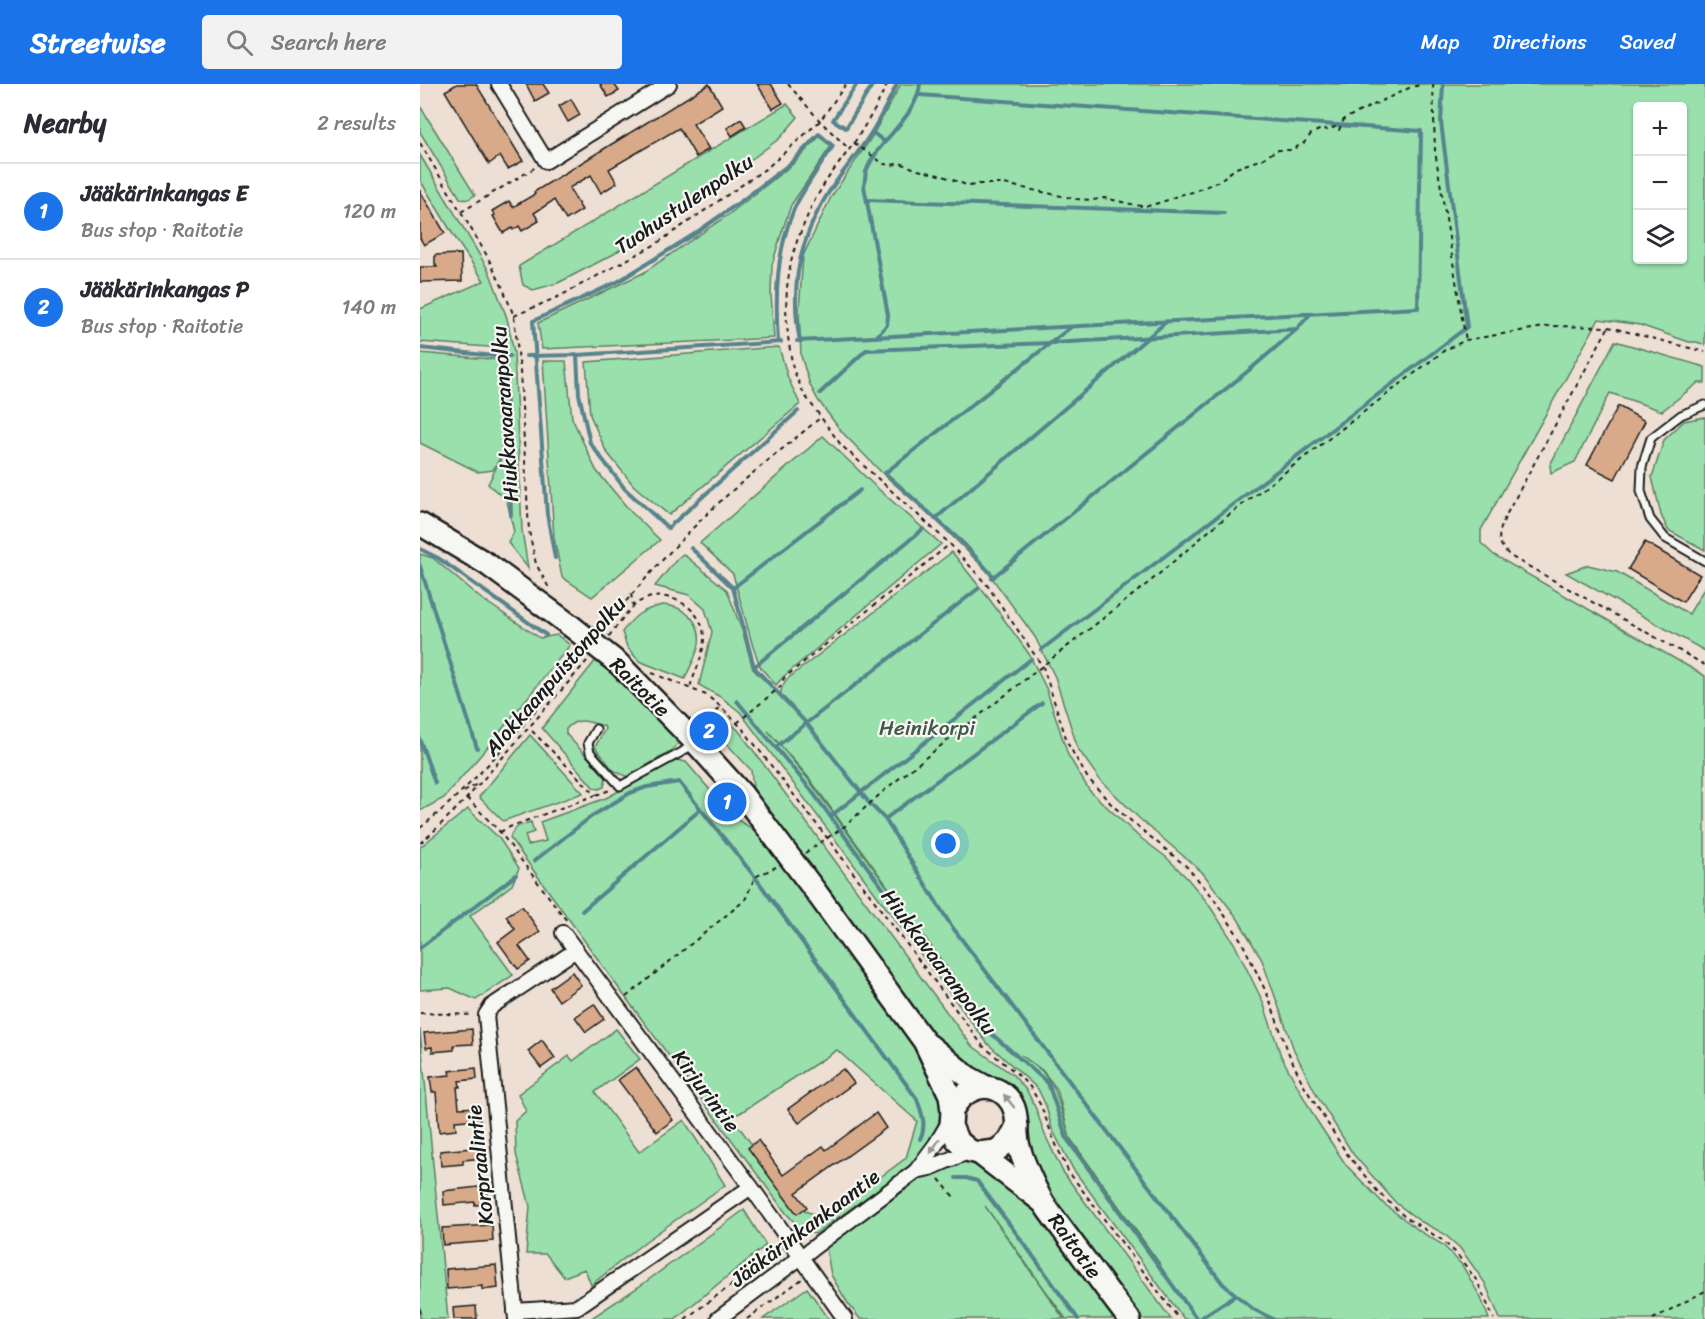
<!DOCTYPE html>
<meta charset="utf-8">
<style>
body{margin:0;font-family:Sriracha,sans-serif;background:#f2f2f3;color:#2b2b33}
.controls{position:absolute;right:18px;top:18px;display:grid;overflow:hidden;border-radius:6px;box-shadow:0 2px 4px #0004}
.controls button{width:54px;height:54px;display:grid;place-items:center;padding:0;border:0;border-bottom:2px solid #e1e1e2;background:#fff;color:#2b2b33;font:30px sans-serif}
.you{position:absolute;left:526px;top:760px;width:21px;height:21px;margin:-15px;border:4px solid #fff;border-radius:50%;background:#1a73e8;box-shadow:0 0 0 9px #1a73e833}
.badge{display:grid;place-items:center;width:39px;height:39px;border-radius:50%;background:#1a73e8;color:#fff;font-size:20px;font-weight:700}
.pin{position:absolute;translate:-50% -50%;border:3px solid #fff;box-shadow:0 2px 6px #0006}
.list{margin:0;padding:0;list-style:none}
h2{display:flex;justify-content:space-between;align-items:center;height:78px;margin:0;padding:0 24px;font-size:26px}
h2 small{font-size:20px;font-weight:400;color:#7c7c81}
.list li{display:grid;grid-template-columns:39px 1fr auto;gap:18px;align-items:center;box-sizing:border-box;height:96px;padding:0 24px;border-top:2px solid #e1e1e2}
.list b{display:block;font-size:22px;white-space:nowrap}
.list p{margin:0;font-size:20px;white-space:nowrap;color:#7c7c81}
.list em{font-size:20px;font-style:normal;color:#7c7c81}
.icon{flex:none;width:33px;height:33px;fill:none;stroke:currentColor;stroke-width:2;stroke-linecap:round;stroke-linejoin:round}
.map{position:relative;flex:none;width:1285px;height:1235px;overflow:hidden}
header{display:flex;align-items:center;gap:36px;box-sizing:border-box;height:84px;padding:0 30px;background:#1a73e8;color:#fff}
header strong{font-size:28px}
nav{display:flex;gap:33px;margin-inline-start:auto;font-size:21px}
.search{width:420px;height:54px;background:#f2f2f3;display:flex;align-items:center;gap:15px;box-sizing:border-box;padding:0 21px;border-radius:6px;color:#7c7c81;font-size:22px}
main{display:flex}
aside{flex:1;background:#fff}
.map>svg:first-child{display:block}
.green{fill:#99e0ad;stroke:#5a7e64;stroke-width:1.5;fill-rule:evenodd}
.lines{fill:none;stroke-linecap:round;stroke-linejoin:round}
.stream{stroke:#54848c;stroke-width:4}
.building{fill:#d8aa8a;stroke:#1c1c1c;stroke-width:1.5}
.lane-casing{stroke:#1c1c1c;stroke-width:11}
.street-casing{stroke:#1c1c1c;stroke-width:18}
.primary-casing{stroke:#1c1c1c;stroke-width:26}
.path{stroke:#1c1c1c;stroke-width:2;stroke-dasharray:4.5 4.5;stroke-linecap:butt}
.lane{stroke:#f6f6f2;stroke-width:7}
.street{stroke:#f6f6f2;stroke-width:14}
.primary{stroke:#f6f6f2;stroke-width:21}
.primary-bridge-casing{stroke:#1c1c1c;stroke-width:26;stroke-linecap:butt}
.primary-bridge{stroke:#f6f6f2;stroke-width:21}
.oneway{fill:#949492}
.labels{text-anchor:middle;stroke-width:4.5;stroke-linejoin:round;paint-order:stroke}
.street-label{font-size:21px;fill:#1c1c1c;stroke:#f6f6f2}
.park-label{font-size:21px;fill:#425748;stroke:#f6f6f2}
</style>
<header>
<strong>Streetwise</strong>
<div class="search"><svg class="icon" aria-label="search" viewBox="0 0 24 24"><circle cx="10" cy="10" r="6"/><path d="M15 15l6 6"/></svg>Search here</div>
<nav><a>Map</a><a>Directions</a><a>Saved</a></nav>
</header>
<main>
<aside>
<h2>Nearby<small>2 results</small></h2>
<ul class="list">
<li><span class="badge">1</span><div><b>Jääkärinkangas E</b><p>Bus stop · Raitotie</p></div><em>120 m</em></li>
<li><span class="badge">2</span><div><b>Jääkärinkangas P</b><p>Bus stop · Raitotie</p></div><em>140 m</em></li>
</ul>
</aside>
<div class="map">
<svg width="1285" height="1235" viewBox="0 0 1285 1235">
<rect width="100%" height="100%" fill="#eddfd3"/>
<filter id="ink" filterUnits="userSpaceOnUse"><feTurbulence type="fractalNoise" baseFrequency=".0167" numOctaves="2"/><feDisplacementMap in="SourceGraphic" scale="12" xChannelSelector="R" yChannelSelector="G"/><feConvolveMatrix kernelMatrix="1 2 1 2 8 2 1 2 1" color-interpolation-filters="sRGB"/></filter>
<g filter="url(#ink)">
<!-- green -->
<g class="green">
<path d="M 481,0 L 1285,0 L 1285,261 L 1277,258 L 1269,258 L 1220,241 L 1179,235 L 1061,446 L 1061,459 L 1074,471 L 1285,592 L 1285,1235 L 1080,1235 L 1065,1199 L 1040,1164 L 1023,1149 L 1000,1137 L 976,1119 L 933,1070 L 897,1012 L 874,966 L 842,876 L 818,835 L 782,788 L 720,735 L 680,696 L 658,665 L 635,593 L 615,553 L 567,487 L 519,439 L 463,390 L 421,347 L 398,316 L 390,301 L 381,272 L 379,226 L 383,172 L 411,113 L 451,54 ZM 1218,22 L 1262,22 L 1262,176 L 1218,176 Z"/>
<path d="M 367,20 L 378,33 L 360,54 L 336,72 L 192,171 L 138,199 L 113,206 L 103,201 L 99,182 Z"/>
<path d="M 0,22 L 55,111 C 50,115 46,117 40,114 L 0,48 Z"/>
<path d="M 399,53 L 411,62 L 371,121 L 361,151 L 352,181 L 351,210 L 354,254 L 122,265 L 118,239 L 223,189 L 308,131 L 373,80 Z"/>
<path d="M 0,71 L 69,187 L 87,234 L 94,269 L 102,446 L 108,484 L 88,459 L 94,448 L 87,417 L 68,400 L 83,370 L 83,264 L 81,254 L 82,264 L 0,258 L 0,225 L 64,197 L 37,157 L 0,96 Z"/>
<path d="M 1195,257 L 1285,283 L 1285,299 L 1278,299 L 1242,327 L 1190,309 L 1155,378 L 1131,389 L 1130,381 Z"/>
<path d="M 359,263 L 368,294 L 380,320 L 249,431 L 214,402 L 186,367 L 170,331 L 166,278 Z"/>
<path d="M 0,269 L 81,276 L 82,370 L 73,386 L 58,388 L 0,359 Z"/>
<path d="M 123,277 L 146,277 L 152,334 L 176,386 L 211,428 L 240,456 L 172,513 L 142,493 L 134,454 Z"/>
<path d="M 1285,333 L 1285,466 L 1248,446 L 1241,431 L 1232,393 L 1244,356 L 1264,337 Z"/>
<path d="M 403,352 L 456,403 L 521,460 L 363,593 L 356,601 L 341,584 L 333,563 L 313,490 L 280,459 Z"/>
<path d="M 532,468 L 570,516 L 609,570 L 626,604 L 648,671 L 669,706 L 718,752 L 746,773 L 767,794 L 787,818 L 814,859 L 843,918 L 861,972 L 895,1034 L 926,1081 L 964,1120 L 1001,1148 L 1023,1161 L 1042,1181 L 1061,1214 L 1069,1235 L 764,1235 L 653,1085 L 632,1045 L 626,1022 L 618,1005 L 567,959 L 320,628 L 302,614 L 279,601 L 292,548 L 285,525 L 269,511 L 235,502 L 257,475 L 263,470 L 307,506 L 323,549 L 333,585 L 360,612 L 362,603 L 366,596 ZM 348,647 L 389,694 L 537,898 L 388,695 ZM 601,971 L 622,986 L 637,1005 L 650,1054 L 740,1180 L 650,1055 L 635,1006 L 622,987 Z"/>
<path d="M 0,470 L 13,474 L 59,513 L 120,554 L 137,551 L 150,561 L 71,659 L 24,714 L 0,727 Z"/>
<path d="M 1168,481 L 1197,488 L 1269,530 L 1285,503 L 1285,567 L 1146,489 Z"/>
<path d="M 242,521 C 263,521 282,537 279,560 C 277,572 269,584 265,595 L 219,577 L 207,563 L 202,548 C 216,530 220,527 242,521 Z"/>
<path d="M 176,576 L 190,587 L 257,653 C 258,659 257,662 253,666 L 207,693 L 193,686 L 175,663 L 185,645 L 184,642 C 168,638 158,632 146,645 L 146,650 L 186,693 L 184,703 L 179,705 L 174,704 L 122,644 Z"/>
<path d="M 301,630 L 319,647 L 551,961 L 593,991 L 607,1007 L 616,1025 L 625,1051 L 643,1088 L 751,1235 L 718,1235 L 636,1123 L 605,1061 L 566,998 L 512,954 L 341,721 L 333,704 L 331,686 L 293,645 L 292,637 Z"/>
<path d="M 110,651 L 163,709 L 83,737 L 59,713 Z"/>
<path d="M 257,676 L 266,678 L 314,734 L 340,749 L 507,979 L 519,1002 L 524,1026 L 510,1059 L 490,1082 L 395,1150 L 382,1147 L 366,1129 L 203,910 L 90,754 C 93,742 101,741 111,738 L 114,748 L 105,751 L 108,761 L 126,757 L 120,738 L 186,714 ZM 417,966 L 497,1037 L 486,1074 L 405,1134 L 379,1125 L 311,1032 L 320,1029 Z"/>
<path d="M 48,725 L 79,754 L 99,784 L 92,801 L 50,832 L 93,891 L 56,916 L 30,904 L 0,906 L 0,763 Z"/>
<path d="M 0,945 L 0,946 L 28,1235 L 0,1235 Z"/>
<path d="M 196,945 L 220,975 L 175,1008 L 219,1068 L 264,1036 L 305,1101 L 226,1157 L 171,1201 L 165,1185 L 144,1193 L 126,1170 L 106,1170 L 110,1122 L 96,1070 L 95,1037 L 106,1027 L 98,1010 L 149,972 L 153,977 Z"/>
<path d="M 549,1076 L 560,1079 L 602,1110 L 635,1150 L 697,1235 L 646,1235 L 565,1122 L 644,1235 L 440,1235 L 427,1218 L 411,1191 L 406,1163 L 502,1094 L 522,1083 Z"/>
<path d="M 324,1126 L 346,1161 L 255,1235 L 170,1235 L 220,1202 Z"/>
<path d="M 387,1204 L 409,1235 L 343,1235 Z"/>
</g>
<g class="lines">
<!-- stream -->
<g class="stream">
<path d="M 437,0 L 413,36 L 426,44 L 453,0"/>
<path d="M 452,48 L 465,58"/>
<path d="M 447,116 L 804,129"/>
<path d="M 457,252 L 467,241 L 468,231 L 444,102 C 445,98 445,92 446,88 C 457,56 497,34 500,0"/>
<path d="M 377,257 L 998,224 L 1001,47 L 499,11"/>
<path d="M 380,257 C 370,206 378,160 404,116 C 418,92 437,72 451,49 C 461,33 469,16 477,0"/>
<path d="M 0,264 L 74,272 L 90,272"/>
<path d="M 157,271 L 159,310 L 170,359 L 205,405 L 248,444 L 378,327"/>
<path d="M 85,272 L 91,431"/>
<path d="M 106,272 L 157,271 L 361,258"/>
<path d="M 400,309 L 446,266 L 632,259 L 877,245"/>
<path d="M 515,435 L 746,238"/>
<path d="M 271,464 L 313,504 L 334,583 L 387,640 L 450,720 L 465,735 L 530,840 L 803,1200 L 833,1225 L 853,1235"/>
<path d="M 0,465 L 18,474 L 126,551"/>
<path d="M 135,474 L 127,430 L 113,237 L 199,197 L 273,151 L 320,118 L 372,78 L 399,50 L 413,62 C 400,83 384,103 374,125 C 356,168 355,213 358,258"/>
<path d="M 0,482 L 57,664"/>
<path d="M 574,493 L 544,460 L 465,389 L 651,243"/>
<path d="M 572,494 L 833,283 L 877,245 L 891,229"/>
<path d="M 313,504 L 440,406"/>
<path d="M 621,566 L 1047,243 L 1021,38 L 1023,0"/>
<path d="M 334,583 L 503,445"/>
<path d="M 317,617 L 391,706 L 566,945 L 628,999 L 647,1055 L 777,1235"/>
<path d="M 0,656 L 15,699"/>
<path d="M 356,663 L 559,504"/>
<path d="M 411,732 L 611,575"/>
<path d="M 465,735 L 622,619"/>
<path d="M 114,777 L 172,732 L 210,709 L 227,703 L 259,698 L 335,793 L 497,1015 C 502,1030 507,1041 500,1055"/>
<path d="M 162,827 L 280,726"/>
<path d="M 0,864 L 96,791"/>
<path d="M 536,1094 L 546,1094 L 557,1097 L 608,1165 L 658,1235"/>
<path d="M 779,1235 L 816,1211"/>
</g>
</g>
<!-- building -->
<g class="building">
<path d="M 37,0 L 56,0 L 103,77 L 88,85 L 80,72 L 69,80 L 25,7 Z"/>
<path d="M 106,0 L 123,0 L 129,9 L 115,17 Z"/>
<path d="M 180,0 L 194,0 L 199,7 L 188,13 Z"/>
<path d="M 289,0 L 302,22 L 273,40 L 289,65 L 276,73 L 259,44 L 189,85 L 197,99 L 181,109 L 171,91 L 149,104 L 162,126 L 146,136 L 134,116 L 114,129 L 119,137 L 102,147 L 99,142 L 93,146 L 92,144 L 83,149 L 73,132 L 75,131 L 72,127 L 89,117 L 93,123 L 115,110 L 114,108 L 153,84 Z"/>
<path d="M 337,0 L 351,0 L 363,19 L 353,25 Z"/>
<path d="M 151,15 L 160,31 L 148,38 L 139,22 Z"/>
<path d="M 321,35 L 326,43 L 312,52 L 307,44 Z"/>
<path d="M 0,107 L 25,149 L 4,161 L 0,154 Z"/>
<path d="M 41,170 L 42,197 L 0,198 L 0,183 L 17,183 L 15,180 L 15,171 Z"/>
<path d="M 1198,322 L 1225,337 L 1195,395 L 1167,381 Z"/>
<path d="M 1225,458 L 1280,491 L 1263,518 L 1208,485 Z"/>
<path d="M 102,822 L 120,848 L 99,862 L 110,877 L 98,885 L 78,858 L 95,845 L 86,832 Z"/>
<path d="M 152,888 L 161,901 L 139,917 L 130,904 Z"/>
<path d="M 174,920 L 184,935 L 166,948 L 155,933 Z"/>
<path d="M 52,945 L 53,960 L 34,961 L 34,966 L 12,968 L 12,963 L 6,964 L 4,949 Z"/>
<path d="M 122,956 L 135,974 L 121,984 L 108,967 Z"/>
<path d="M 216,983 L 253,1036 L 237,1048 L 198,996 Z"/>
<path d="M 56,984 L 57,995 L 39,997 L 40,1003 L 37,1003 L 39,1024 L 59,1023 L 60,1035 L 35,1037 L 36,1046 L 19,1048 L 16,1008 L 12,1008 L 10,993 L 30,991 L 29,987 Z"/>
<path d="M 423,985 L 434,999 L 379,1039 L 368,1025 Z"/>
<path d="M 456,1029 L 466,1044 L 376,1109 L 387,1123 L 377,1130 L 328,1064 L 338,1056 L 363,1091 L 403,1062 L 406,1066 Z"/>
<path d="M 63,1063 L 64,1074 L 43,1076 L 43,1080 L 21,1082 L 20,1067 Z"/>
<path d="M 67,1102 L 69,1120 L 55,1121 L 55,1118 L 24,1121 L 23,1107 Z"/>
<path d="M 72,1141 L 73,1157 L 23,1161 L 22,1144 Z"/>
<path d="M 76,1181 L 78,1204 L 62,1206 L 62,1202 L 27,1205 L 26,1185 Z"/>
<path d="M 56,1222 L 57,1235 L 34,1235 L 33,1224 Z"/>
</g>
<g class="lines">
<!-- lane casing -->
<g class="lane-casing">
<g id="lane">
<path d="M 1285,321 L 1261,331 L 1231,354 L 1222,383 L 1221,407 L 1230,435 L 1245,454 L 1285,477"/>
<path d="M 176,645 L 168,659 L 170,668 L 200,702 L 262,668 L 273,660"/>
</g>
</g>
<!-- street casing -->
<g class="street-casing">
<g id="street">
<path d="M 79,0 L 126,77 L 249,0"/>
<path d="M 143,849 L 331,1103 L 425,1235"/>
<path d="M 496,1087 L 510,1084 L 550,1067"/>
<path d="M 95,1227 L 157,1223 L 331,1103"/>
<path d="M 96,1235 L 66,931 L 72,922 L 156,866"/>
<path d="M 298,1235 L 496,1087 L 516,1060 L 531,1035"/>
</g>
</g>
<!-- primary casing -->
<g class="primary-casing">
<g id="primary">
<path d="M 0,440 L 67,480 L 151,542"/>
<path d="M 199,580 L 275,658 L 322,710 L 396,808 L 504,957 L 530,1011 L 532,1027 L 531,1042 L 537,1056 L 550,1067 L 559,1069 L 576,1067 L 589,1057 L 597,1042"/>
<path d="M 509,961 L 548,993 L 566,1003"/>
<path d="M 532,1027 C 542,1005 569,994 587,1013 C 602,1028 593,1048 600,1066 C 604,1080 616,1107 624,1120 C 634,1135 646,1150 657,1165 C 674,1188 691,1212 709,1235"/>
<path d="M 559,1069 L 621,1117"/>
</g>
</g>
<!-- path -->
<g class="path">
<path d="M 368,0 L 400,37 L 429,65"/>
<path d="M 467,0 L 455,25 L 434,59 L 406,97 L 392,121 L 377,157 L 371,177 L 367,203 L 366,225 L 368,253 L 373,285 L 384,310 L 421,361 L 530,460 L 567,501 L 623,583 L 648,660 L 667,693 L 693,722 L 767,783 L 792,812 L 821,856 L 848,912 L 869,970 L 884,1002 L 927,1070 L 958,1108 L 985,1133 L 1022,1156 L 1036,1169 L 1057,1197 L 1074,1235"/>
<path d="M 1013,0 L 1015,67 L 1043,240 L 1046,256"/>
<path d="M 0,59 L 66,170 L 82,202 L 94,232 L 100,287 L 109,447 L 116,480 L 129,504"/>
<path d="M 434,59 L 464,80 L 472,81 L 480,79 L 498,86 L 523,92 L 549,102 L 560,100 L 584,100 L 656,115 L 673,116 L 684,114 L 725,123 L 748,116 L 759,111 L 773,108 L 799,97 L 816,84 L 842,75 L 857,66 L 871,66 L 884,59 L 891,50 L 903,44 L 907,46 L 915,43 L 916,46 L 919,46 L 924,35 L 989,4 L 1003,0"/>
<path d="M 41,128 L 116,83"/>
<path d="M 94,232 L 140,212 L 236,160 L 348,83 L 400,37 L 426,0"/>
<path d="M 1188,244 L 1085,433 C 1078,452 1075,457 1090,472 L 1285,581"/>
<path d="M 211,510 L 213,522"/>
<path d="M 183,545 C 217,503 253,463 291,426 C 326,393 364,364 400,334"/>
<path d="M 189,552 C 198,541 207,526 219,518 C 245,502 284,523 284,554 C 284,570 275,588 270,603"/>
<path d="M 232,589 L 286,611 L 300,622 L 322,644 L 408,755 L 563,962 L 595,988 L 611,1004 L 621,1022 L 634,1056 L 648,1087 L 759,1235"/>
<path d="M 317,639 L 360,603 L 364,594 L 530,460"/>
<path d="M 284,641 L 300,622"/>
<path d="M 44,708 L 57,700"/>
<path d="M 176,711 L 190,706"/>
<path d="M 47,714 L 80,748 L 147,837"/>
<path d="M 0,744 C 62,695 110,632 161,573"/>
<path d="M 80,748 L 92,742 L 176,711 L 109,644"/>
<path d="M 0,759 L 11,750 L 47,714 L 167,577"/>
<path d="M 385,769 L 425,742 L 467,704 L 732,496 L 797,440 L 1025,266 L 1046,256 L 1130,242 L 1189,243 L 1285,268"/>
<path d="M 206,913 L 325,816 L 335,793 L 356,783"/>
<path d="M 0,929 L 54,931"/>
<path d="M 519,1095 L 534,1113"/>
<path d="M 0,1225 L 2,1235"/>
<path d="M 265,1235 L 361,1165"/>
<path d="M 327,1235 L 382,1195"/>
<path d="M 1233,1235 L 1285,1207"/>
</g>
<!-- lane -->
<use href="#lane" class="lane"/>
<!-- street -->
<use href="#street" class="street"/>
<!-- primary -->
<use href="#primary" class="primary"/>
<!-- primary-bridge casing -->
<g class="primary-bridge-casing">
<path id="primary-bridge" d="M 151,542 L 199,580"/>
</g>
<!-- primary-bridge -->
<use href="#primary-bridge" class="primary-bridge"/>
</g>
<!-- one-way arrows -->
<defs><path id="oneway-solid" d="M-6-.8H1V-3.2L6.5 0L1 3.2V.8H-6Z" transform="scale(1.5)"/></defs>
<g class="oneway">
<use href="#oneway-solid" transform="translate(589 1017) rotate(-129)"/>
<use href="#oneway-solid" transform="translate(515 1062) rotate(123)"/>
</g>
</g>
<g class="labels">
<!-- street labels -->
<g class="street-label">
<text transform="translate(264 120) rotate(-34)" y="7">Tuohustulenpolku</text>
<text transform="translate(85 330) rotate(-94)" y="7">Hiukkavaaranpolku</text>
<text transform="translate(135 592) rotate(-49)" y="7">Alokkaanpuistonpolku</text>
<text transform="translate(220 603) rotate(45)" y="7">Raitotie</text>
<text transform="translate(519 878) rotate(53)" y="7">Hiukkavaaranpolku</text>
<text transform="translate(286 1007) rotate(53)" y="7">Kirjurintie</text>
<text transform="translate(60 1081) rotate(-96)" y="7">Korpraalintie</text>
<text transform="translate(385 1144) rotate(-37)" y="7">Jääkärinkankaantie</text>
<text transform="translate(655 1162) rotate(54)" y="7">Raitotie</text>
</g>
<!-- park labels -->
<g class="park-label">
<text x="507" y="651">Heinikorpi</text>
</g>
</g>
</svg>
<div class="controls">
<button>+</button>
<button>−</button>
<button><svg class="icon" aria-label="layers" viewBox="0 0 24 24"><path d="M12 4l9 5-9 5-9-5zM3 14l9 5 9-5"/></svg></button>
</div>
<div class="you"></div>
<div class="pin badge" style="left:307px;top:718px">1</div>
<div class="pin badge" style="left:289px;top:647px">2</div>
</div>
</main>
